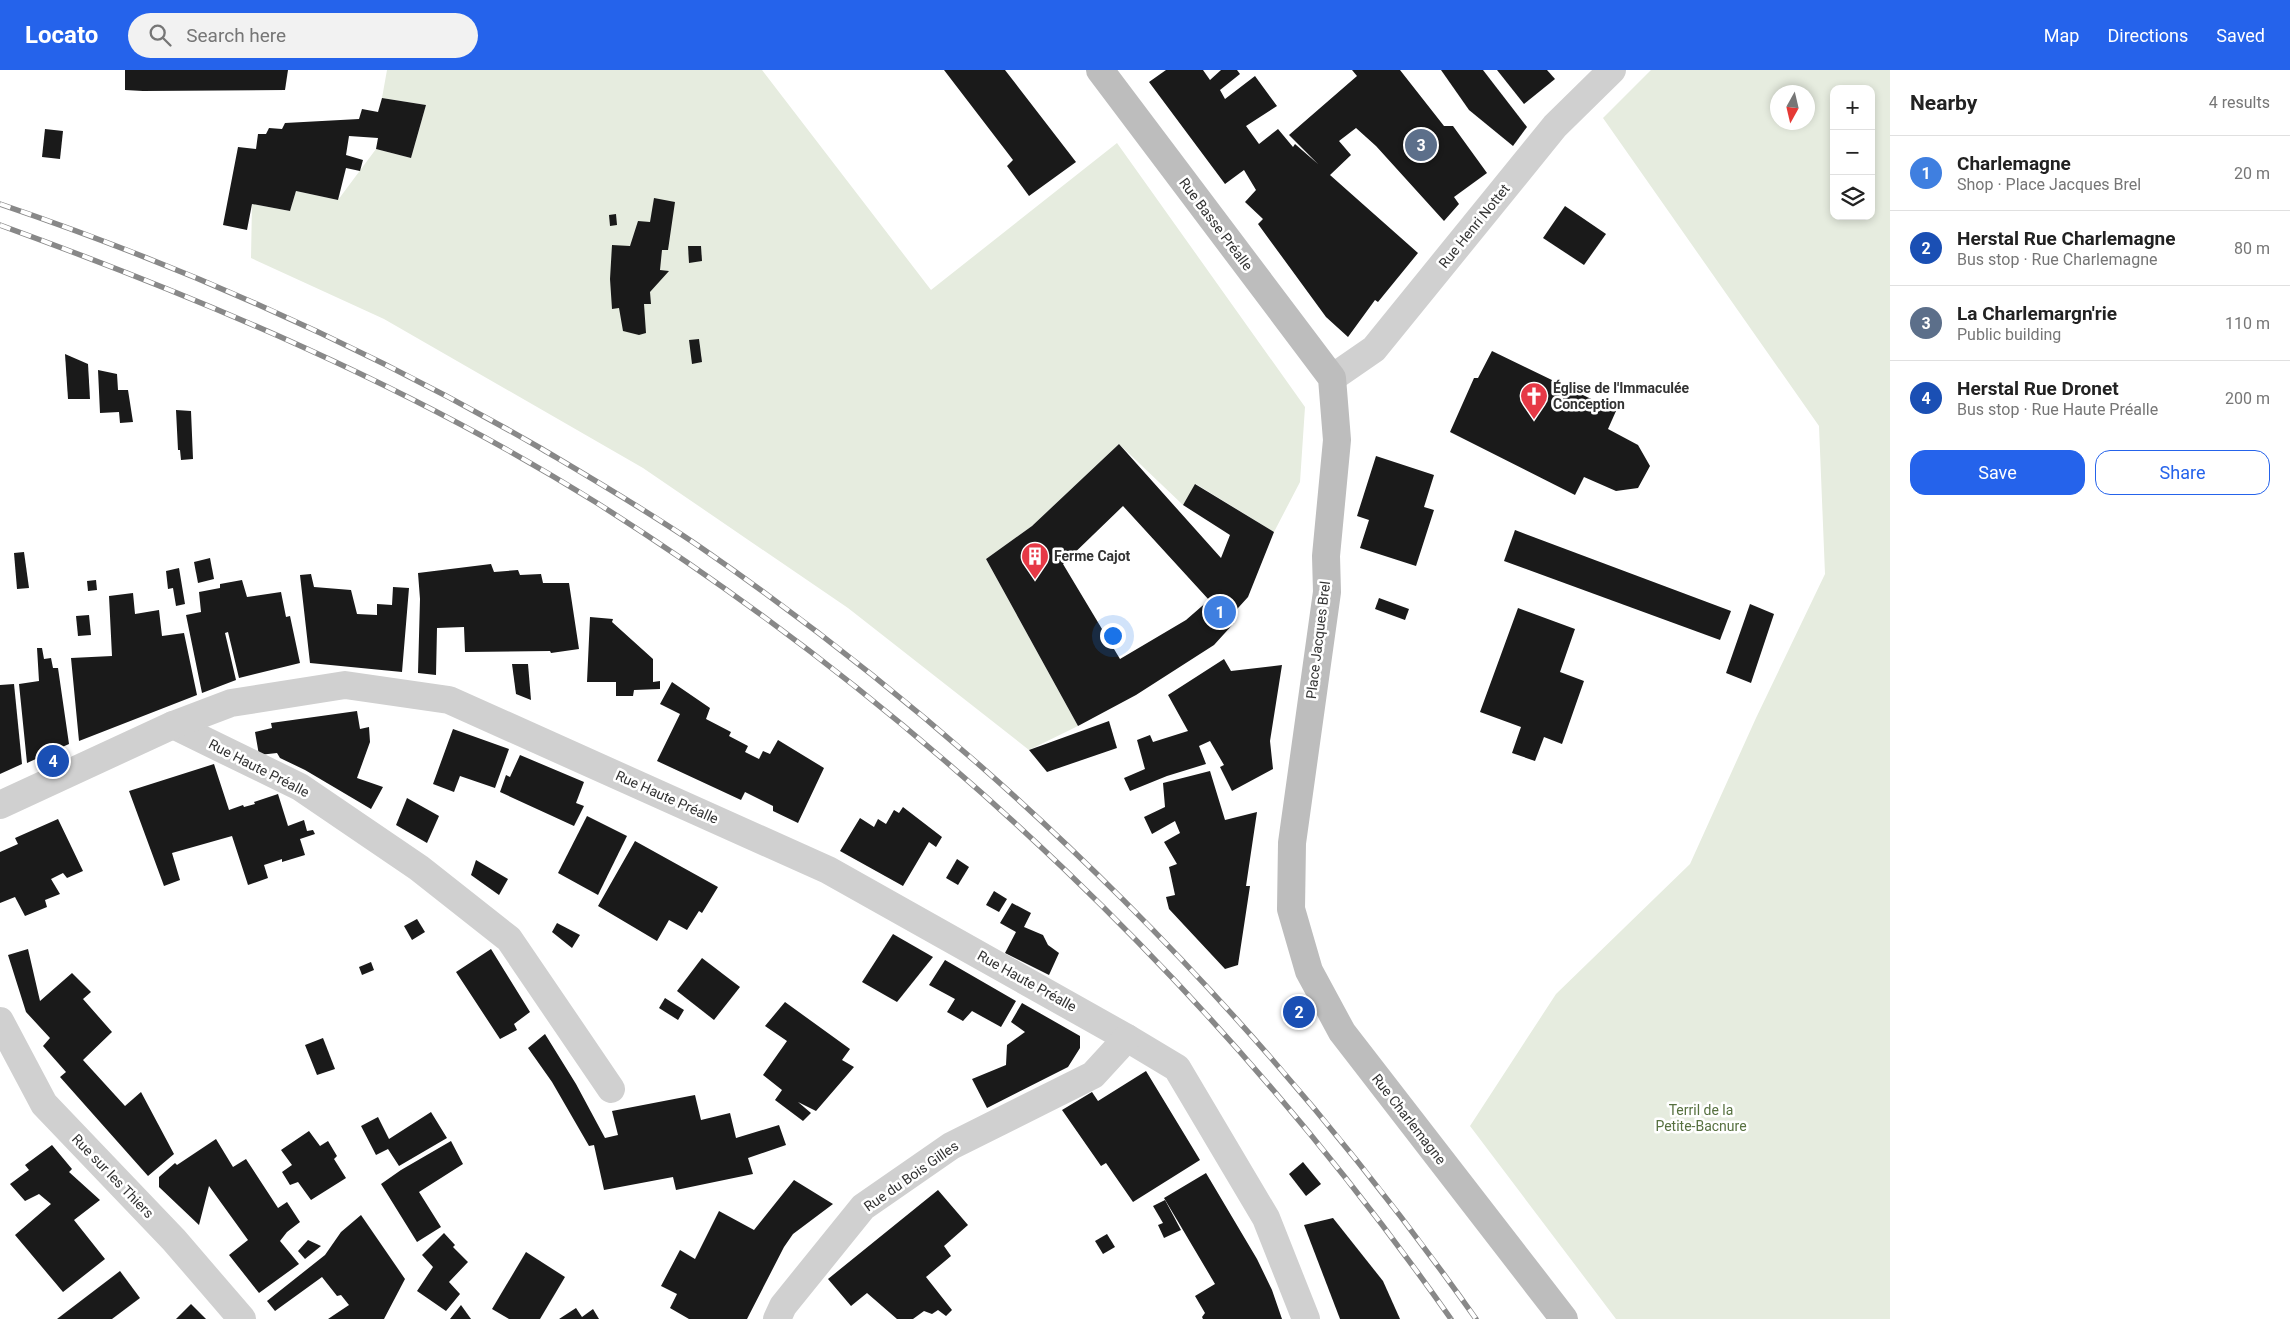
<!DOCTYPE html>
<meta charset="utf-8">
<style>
body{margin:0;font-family:Roboto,sans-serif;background:#f2f2f2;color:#222}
.controls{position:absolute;right:15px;top:15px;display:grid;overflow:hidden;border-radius:10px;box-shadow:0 2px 8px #0003}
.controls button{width:45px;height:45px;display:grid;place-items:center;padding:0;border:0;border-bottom:1px solid #e0e0e0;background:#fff;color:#222;font:25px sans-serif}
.compass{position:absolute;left:1770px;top:15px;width:45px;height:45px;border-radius:50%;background:#fff;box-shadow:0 2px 8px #0003;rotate:188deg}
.you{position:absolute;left:1112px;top:565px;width:18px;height:18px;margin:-12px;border:4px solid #fff;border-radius:50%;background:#1a73e8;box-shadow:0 0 0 8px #1a73e833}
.badge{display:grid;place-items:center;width:32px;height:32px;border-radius:50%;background:#2563eb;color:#fff;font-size:16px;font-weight:700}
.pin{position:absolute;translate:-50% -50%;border:2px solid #fff;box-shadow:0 1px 5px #0006}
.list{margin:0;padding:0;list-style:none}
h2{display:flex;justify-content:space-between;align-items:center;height:65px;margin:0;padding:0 20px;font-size:21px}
h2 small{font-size:16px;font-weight:400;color:#767676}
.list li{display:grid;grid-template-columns:32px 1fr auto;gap:15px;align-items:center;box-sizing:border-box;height:75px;padding:0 20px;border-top:1px solid #e0e0e0}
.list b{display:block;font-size:19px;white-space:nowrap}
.list p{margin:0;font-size:16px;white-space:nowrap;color:#767676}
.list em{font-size:16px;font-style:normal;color:#767676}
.actions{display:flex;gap:10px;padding:15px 20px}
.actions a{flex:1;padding:11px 0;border:1px solid #2563eb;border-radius:15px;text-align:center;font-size:18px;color:#2563eb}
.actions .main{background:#2563eb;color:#fff}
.icon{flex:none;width:28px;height:28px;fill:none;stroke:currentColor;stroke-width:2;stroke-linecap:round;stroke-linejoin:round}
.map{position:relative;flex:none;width:1890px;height:1249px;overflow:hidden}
header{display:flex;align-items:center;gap:30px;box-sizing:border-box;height:70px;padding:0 25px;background:#2563eb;color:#fff}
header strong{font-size:24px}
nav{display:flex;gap:28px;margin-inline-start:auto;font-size:18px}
.search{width:350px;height:45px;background:#f2f2f2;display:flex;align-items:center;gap:12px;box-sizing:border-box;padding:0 18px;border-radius:28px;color:#767676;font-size:19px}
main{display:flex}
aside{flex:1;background:#fff}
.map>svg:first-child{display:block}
.green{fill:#e6ecdf;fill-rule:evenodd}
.building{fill:#1a1a1a;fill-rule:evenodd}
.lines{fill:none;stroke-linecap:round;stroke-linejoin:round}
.street{stroke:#d0d0d0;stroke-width:28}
.secondary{stroke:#bdbdbd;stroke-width:28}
.rail-casing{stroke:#888;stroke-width:5.5}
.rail{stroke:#fff;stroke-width:4;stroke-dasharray:11;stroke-linecap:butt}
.labels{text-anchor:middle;stroke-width:5;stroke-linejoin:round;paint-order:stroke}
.street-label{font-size:14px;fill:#333;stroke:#fff}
.poi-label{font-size:14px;font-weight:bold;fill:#333;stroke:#fff;text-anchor:start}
.park-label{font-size:14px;fill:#56703f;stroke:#fff}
</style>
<header>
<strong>Locato</strong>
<div class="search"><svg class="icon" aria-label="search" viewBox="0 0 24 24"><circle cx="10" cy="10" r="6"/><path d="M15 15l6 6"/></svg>Search here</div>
<nav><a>Map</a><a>Directions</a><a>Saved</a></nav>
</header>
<main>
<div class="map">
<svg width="1890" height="1249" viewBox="0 0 1890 1249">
<rect width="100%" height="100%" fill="#fff"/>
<!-- green -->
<g class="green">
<path d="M 387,0 L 762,0 L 931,220 L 1117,73 L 1305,337 L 1300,412 L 1274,462 L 1196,414 L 1183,435 L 1119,374 L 1032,456 L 986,489 L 1078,656 L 1029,680 L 848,538 L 643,398 L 384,249 L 251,188 L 252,134 L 290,141 L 296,121 L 338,130 L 376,79 L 411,88 L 426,35 L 382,28 Z"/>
<path d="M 1651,0 L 1890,0 L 1890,1249 L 1616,1249 L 1470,1056 L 1556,924 L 1690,794 L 1756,648 L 1825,504 L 1819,356 L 1603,48 ZM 1834,19 L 1871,19 L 1871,146 L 1834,146 ZM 1778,22 L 1808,22 L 1808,52 L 1778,52 Z"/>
</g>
<!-- building -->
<g class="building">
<path d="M 125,0 L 288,0 L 285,20 L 143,21 L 125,20 Z"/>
<path d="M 944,0 L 1005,0 L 1076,92 L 1029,126 L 1007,96 L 1013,90 Z"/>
<path d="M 1166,0 L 1203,0 L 1210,10 L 1221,0 L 1237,0 L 1240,4 L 1220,20 L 1225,29 L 1255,6 L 1277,36 L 1246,56 L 1259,74 L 1278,59 L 1293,77 L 1295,74 L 1318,94 L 1289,65 L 1357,6 L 1352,0 L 1400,0 L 1444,56 L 1453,56 L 1487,103 L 1454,127 L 1459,134 L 1444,151 L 1376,76 L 1356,58 L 1339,71 L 1351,85 L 1330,105 L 1418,183 L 1378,232 L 1375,230 L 1348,267 L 1326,247 L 1258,154 L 1263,149 L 1245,132 L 1256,120 L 1244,100 L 1225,114 L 1149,12 Z"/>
<path d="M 1441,0 L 1483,0 L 1527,57 L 1513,76 L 1469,40 Z"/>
<path d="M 1497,0 L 1547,0 L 1555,9 L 1524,34 Z"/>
<path d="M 382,28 L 426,35 L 411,88 L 376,79 L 378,68 L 349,66 L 346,85 L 363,90 L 360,101 L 346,98 L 338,130 L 296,121 L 290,141 L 252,134 L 247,160 L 223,155 L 238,77 L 256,79 L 258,64 L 266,64 L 269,58 L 282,59 L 285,53 L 359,49 L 362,39 L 378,42 Z"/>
<path d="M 45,59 L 63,61 L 60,89 L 42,87 Z"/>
<path d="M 654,128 L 675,132 L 668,180 L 662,180 L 660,200 L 669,201 L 650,222 L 651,234 L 644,234 L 646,263 L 639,265 L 623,261 L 619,238 L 612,239 L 610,209 L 612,175 L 630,176 L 638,151 L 650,152 Z"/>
<path d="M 1565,136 L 1606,164 L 1584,195 L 1543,168 Z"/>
<path d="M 616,144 L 617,155 L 610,156 L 609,145 Z"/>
<path d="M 688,176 L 701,176 L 702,191 L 689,193 Z"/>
<path d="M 699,269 L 702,292 L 692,294 L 689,270 Z"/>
<path d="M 1492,281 L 1616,341 L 1608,359 L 1638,375 L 1650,396 L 1638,418 L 1616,421 L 1584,407 L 1575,425 L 1450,362 L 1474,308 L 1478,308 Z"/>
<path d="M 65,284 L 88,294 L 90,329 L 68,329 Z"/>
<path d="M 98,300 L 117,304 L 118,320 L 128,320 L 133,352 L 120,353 L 119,342 L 100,343 Z"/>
<path d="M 176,340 L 191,341 L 193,389 L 181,390 L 180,380 L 178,380 Z"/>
<path d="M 1119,374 L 1221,488 L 1230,465 L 1183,435 L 1195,414 L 1274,462 L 1248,527 L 1229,548 L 1234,553 L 1214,575 L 1136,625 L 1078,656 L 986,489 L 1032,456 ZM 1123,436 L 1209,530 L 1186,550 L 1120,589 L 1063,494 Z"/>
<path d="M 1376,386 L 1434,405 L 1424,437 L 1434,440 L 1416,496 L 1360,478 L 1369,450 L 1357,446 Z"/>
<path d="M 1515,460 L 1731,541 L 1720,570 L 1504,491 Z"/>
<path d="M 24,482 L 29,518 L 17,519 L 14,483 Z"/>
<path d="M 210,488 L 214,509 L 198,513 L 194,492 Z"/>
<path d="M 491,494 L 494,502 L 518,500 L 520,505 L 541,504 L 543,513 L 569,513 L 579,579 L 551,583 L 550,581 L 465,582 L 464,557 L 437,558 L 436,605 L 418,603 L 420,529 L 418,503 Z"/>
<path d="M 179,498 L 185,534 L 176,536 L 173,518 L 168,519 L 166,501 Z"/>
<path d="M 311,504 L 314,517 L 351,520 L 357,544 L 377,545 L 377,534 L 392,535 L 393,517 L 409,518 L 402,602 L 310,593 L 300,505 Z"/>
<path d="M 96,510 L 97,520 L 88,521 L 87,511 Z"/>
<path d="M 242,510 L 247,527 L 281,522 L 286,547 L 290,546 L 300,593 L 239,608 L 228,562 L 225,563 L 236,610 L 202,623 L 186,545 L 201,542 L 199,522 L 220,518 L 220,514 Z"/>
<path d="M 133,523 L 135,544 L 159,540 L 162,566 L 184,563 L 197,625 L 79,671 L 71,588 L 112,586 L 109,526 Z"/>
<path d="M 1379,528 L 1409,539 L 1405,550 L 1375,539 Z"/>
<path d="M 1750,534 L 1774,544 L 1751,613 L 1726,603 Z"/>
<path d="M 1518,538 L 1575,559 L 1560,602 L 1584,611 L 1562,674 L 1544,667 L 1535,691 L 1512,683 L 1521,657 L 1480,642 Z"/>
<path d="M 89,545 L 91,565 L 78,566 L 76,546 Z"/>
<path d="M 590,547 L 613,549 L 612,552 L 653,589 L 653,612 L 660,611 L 660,619 L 634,620 L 633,626 L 616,626 L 616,612 L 587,612 Z"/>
<path d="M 37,578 L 42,578 L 44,589 L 51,588 L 53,598 L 58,598 L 69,674 L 27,693 L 19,614 L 39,611 Z"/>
<path d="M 1224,589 L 1231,601 L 1282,595 L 1270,671 L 1273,699 L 1232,721 L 1220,697 L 1224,695 L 1210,671 L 1199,676 L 1206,694 L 1167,706 L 1130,721 L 1124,708 L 1145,699 L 1137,670 L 1150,665 L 1153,672 L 1188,661 L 1168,625 Z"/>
<path d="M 512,594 L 528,594 L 531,630 L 516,624 Z"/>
<path d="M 672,612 L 710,638 L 706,649 L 731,662 L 729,666 L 748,676 L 745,682 L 759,689 L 763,681 L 770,684 L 778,670 L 824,698 L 798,753 L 773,741 L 773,736 L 745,722 L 741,730 L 657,691 L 680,644 L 660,634 Z"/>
<path d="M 14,614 L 22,694 L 0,704 L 0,615 Z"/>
<path d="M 357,641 L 360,659 L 369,657 L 370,672 L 357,708 L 383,717 L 371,739 L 305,700 L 280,688 L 277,683 L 259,685 L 255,662 L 272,658 L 271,653 Z"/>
<path d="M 1109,651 L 1117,678 L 1047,702 L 1029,680 Z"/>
<path d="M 453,659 L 509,679 L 495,718 L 460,706 L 454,722 L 433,714 Z"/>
<path d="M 520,685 L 584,712 L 576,733 L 584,736 L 574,756 L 500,722 L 506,705 L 510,707 Z"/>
<path d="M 214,694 L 229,740 L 243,735 L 244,737 L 255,734 L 254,732 L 278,724 L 288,756 L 304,750 L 307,761 L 313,760 L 315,764 L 300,769 L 305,785 L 282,792 L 282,789 L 264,795 L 268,808 L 248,815 L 232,766 L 172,783 L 180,810 L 164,816 L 129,721 Z"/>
<path d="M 1210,701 L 1225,750 L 1257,742 L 1246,816 L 1250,816 L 1238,895 L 1225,899 L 1169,839 L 1166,827 L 1175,825 L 1169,797 L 1177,794 L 1164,772 L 1180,763 L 1175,751 L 1152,764 L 1144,747 L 1165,737 L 1163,713 Z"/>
<path d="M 407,728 L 439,746 L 427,773 L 396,755 Z"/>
<path d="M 903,737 L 942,767 L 936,777 L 929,772 L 903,816 L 840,781 L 860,748 L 874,757 L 878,749 L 886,754 L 894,740 L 899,743 Z"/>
<path d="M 587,746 L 627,766 L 598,825 L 558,803 Z"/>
<path d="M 58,749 L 83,801 L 67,808 L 63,803 L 51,809 L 60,824 L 45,830 L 47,837 L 25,846 L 15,827 L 0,833 L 0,782 L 18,774 L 15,768 Z"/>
<path d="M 635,771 L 718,817 L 702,843 L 699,841 L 687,860 L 669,850 L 657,871 L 598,836 Z"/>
<path d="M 957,789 L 969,797 L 958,815 L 946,808 Z"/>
<path d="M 476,790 L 508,809 L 499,825 L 471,805 Z"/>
<path d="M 994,821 L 1007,829 L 999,842 L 986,835 Z"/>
<path d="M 1012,833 L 1031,843 L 1024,857 L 1043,865 L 1048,875 L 1059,883 L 1049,905 L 1005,883 L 1016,862 L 1000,853 Z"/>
<path d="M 417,849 L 425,862 L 412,870 L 404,856 Z"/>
<path d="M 557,853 L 580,865 L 572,878 L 552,862 Z"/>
<path d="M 893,864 L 933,887 L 897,932 L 862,912 Z"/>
<path d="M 28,879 L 40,931 L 72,903 L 91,922 L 83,929 L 112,962 L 83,990 L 125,1036 L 141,1022 L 174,1084 L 148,1106 L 60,1007 L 66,1002 L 43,976 L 50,968 L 26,942 L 8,885 Z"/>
<path d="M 491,879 L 530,942 L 514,954 L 517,960 L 500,969 L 456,902 Z"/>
<path d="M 702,888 L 740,917 L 714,950 L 677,921 Z"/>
<path d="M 945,890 L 1016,931 L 1001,957 L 972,941 L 963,951 L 947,942 L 955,929 L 929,915 Z"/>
<path d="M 371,892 L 374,900 L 362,905 L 359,897 Z"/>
<path d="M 665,928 L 684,940 L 678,950 L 659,938 Z"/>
<path d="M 785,932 L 850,979 L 842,990 L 854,997 L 816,1041 L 798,1032 L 811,1043 L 803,1051 L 775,1030 L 782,1020 L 763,1005 L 787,971 L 765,956 Z"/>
<path d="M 1022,933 L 1080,966 L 1080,978 L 1068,997 L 987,1038 L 972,1009 L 1006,995 L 1007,975 L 1025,962 L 1011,952 Z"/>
<path d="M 545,964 L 576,1014 L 605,1068 L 618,1065 L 612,1041 L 695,1025 L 701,1050 L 730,1043 L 736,1068 L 779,1055 L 786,1075 L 748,1088 L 753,1104 L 676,1120 L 673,1107 L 604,1120 L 594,1075 L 589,1076 L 552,1012 L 528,978 Z"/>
<path d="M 323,968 L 335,999 L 317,1005 L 305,975 Z"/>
<path d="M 1146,1001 L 1200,1090 L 1133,1132 L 1106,1093 L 1101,1096 L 1062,1040 L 1092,1022 L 1098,1031 Z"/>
<path d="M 431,1042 L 447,1068 L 399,1096 L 388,1079 L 376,1085 L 361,1056 L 378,1047 L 389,1069 Z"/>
<path d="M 309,1061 L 320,1076 L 328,1071 L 337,1086 L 334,1089 L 346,1108 L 311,1130 L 298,1112 L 290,1115 L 282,1102 L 292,1095 L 281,1080 Z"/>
<path d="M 216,1069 L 233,1097 L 246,1089 L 278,1138 L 287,1132 L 300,1152 L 287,1162 L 280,1171 L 299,1194 L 259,1223 L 229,1185 L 248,1170 L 209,1116 L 199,1155 L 159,1117 L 159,1107 L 175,1093 L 177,1095 Z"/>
<path d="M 451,1071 L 463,1094 L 419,1122 L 441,1157 L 417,1172 L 381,1114 L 401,1100 Z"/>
<path d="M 52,1075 L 72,1099 L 69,1102 L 100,1130 L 74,1150 L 105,1189 L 63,1222 L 15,1165 L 51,1134 L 39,1124 L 25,1131 L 10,1114 L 29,1100 L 25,1095 Z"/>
<path d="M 1303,1092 L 1321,1114 L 1306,1126 L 1289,1104 Z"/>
<path d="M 1206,1103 L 1257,1189 L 1272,1220 L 1282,1249 L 1203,1249 L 1202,1247 L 1205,1243 L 1195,1226 L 1215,1214 L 1164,1128 Z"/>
<path d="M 794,1110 L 833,1134 L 793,1164 L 784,1177 L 747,1249 L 689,1249 L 670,1238 L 677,1224 L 661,1216 L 680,1180 L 695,1189 L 719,1141 L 754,1160 Z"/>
<path d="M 938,1120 L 968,1155 L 944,1176 L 951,1186 L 926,1207 L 952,1240 L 946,1246 L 938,1240 L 932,1244 L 924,1241 L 913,1249 L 897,1249 L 867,1223 L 851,1236 L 828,1209 Z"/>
<path d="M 1165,1130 L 1181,1160 L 1164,1168 L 1158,1155 L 1163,1153 L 1153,1136 Z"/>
<path d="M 361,1145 L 405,1209 L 384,1249 L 328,1249 L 349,1235 L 341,1225 L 337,1226 L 322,1207 L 275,1241 L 267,1231 L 325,1185 L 341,1162 Z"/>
<path d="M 1333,1148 L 1383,1211 L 1400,1249 L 1340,1249 L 1304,1155 Z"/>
<path d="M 444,1163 L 455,1175 L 453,1177 L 468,1192 L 449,1212 L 460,1224 L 446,1241 L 417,1221 L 433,1197 L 422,1185 Z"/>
<path d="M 1107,1164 L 1115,1177 L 1103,1184 L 1095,1171 Z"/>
<path d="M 308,1170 L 321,1176 L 305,1189 L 298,1181 Z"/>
<path d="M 526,1182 L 565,1207 L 540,1249 L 509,1249 L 492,1239 Z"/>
<path d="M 120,1201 L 140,1228 L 112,1249 L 57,1249 Z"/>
<path d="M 191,1234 L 206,1249 L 176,1249 Z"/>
<path d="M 461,1235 L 471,1249 L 450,1249 Z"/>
<path d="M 576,1238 L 582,1247 L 593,1239 L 599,1249 L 559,1249 Z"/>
</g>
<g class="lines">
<!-- street -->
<g class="street">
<path d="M 1332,308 L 1374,279 L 1555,56 L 1612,0"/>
<path d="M 173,655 L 300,717 L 419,798 L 509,869 L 611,1019"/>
<path d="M 0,735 L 173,655 L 231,633 L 345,615 L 449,630 L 828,800 L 1127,968 L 1177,998 L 1266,1148 L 1306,1249"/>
<path d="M 0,951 L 44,1034 L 174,1170 L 242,1249"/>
<path d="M 777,1249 L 783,1236 L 863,1137 L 951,1076 L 1093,1005 L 1127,968"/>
</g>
<!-- secondary -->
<path class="secondary" d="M 1100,0 L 1332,308 L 1337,370 L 1326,486 L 1327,522 L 1292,773 L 1291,839 L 1309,901 L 1342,962 L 1564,1249"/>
<!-- rail casing -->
<g class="rail-casing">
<g id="rail">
<path d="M 0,134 C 189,198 369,279 542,379 C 596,411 651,443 703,479 C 1004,687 1265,950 1476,1249"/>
<path d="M 0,155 C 206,230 410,316 597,433 C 932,645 1223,925 1451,1249"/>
</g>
</g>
<!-- rail -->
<use href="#rail" class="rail"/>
</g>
<!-- icons -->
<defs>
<g id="church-pin" transform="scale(1.4375)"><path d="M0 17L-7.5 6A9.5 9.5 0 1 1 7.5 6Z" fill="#e63946" stroke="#fff"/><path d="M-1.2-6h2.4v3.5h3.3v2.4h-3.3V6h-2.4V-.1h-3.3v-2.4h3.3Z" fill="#fff"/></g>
<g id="building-pin" transform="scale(1.4375)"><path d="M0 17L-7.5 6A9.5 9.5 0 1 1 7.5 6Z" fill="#e63946" stroke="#fff"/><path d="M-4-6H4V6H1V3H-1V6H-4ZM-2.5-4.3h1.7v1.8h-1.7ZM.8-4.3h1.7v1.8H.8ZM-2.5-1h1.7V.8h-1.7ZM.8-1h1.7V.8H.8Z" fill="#fff"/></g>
</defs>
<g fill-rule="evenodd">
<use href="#church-pin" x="1534" y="326"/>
<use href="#building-pin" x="1035" y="486"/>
</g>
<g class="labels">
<!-- street labels -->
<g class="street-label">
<text transform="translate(1216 154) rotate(53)" y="5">Rue Basse Préalle</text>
<text transform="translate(1474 156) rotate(-51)" y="5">Rue Henri Nottet</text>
<text transform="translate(1318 570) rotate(-83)" y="5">Place Jacques Brel</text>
<text transform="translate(259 698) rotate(27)" y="5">Rue Haute Préalle</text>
<text transform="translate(667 727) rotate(24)" y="5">Rue Haute Préalle</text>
<text transform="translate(1027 911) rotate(29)" y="5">Rue Haute Préalle</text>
<text transform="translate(1409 1049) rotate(52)" y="5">Rue Charlemagne</text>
<text transform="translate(113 1106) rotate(46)" y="5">Rue sur les Thiers</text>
<text transform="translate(911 1106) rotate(-35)" y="5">Rue du Bois Gilles</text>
</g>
<!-- poi labels -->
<g class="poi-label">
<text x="1553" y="323">Église de l'Immaculée<tspan x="1553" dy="16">Conception</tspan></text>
<text x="1054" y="491">Ferme Cajot</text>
</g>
<!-- park labels -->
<g class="park-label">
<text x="1701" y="1045">Terril de la<tspan x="1701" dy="16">Petite-Bacnure</tspan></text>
</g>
</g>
</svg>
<div class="controls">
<button>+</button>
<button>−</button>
<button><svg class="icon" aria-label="layers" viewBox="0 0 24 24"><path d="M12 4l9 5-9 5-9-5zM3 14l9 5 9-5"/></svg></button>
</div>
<svg class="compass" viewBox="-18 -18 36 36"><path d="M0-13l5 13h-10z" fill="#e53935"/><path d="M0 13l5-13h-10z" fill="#767676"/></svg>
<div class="you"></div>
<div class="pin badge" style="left:1220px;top:542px;background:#3f7fe0">1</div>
<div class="pin badge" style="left:1299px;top:942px;background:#1a4fb4">2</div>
<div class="pin badge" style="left:1421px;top:75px;background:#5c6f8a">3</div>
<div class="pin badge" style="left:53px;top:691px;background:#1a4fb4">4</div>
</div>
<aside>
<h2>Nearby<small>4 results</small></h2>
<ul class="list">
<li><span class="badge" style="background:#3f7fe0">1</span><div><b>Charlemagne</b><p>Shop · Place Jacques Brel</p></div><em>20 m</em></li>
<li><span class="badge" style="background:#1a4fb4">2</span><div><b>Herstal Rue Charlemagne</b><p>Bus stop · Rue Charlemagne</p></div><em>80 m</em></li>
<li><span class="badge" style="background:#5c6f8a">3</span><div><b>La Charlemargn'rie</b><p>Public building</p></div><em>110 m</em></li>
<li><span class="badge" style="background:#1a4fb4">4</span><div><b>Herstal Rue Dronet</b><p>Bus stop · Rue Haute Préalle</p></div><em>200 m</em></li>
</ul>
<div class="actions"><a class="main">Save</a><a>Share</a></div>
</aside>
</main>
